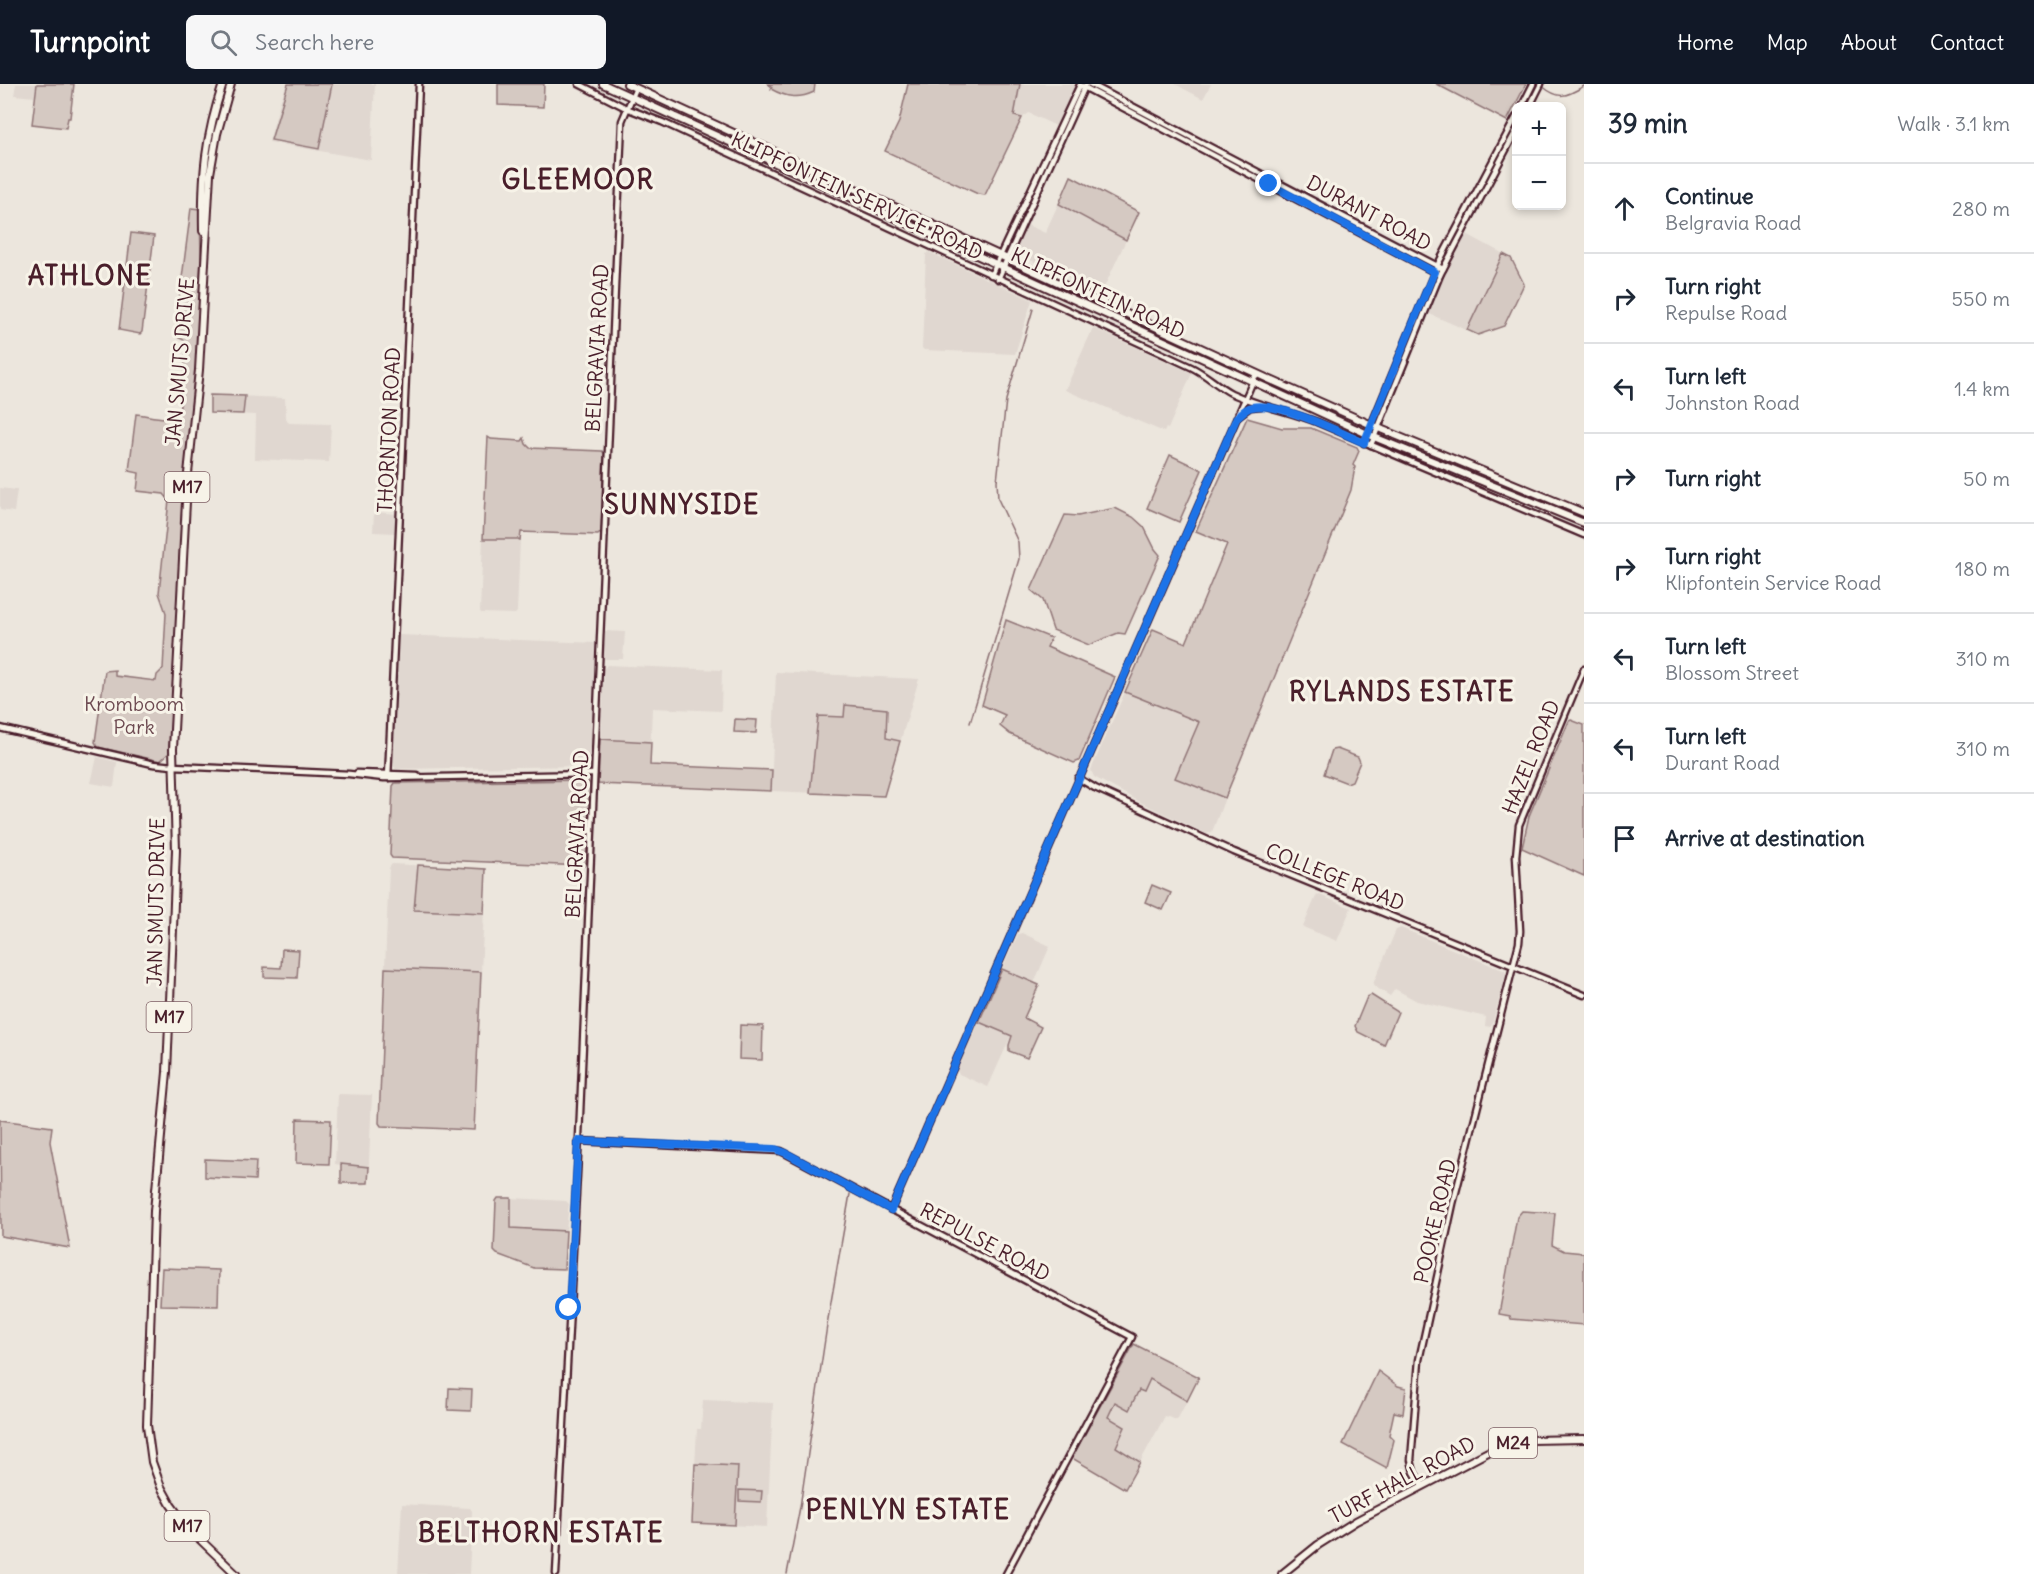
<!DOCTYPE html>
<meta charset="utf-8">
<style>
body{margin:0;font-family:Delius,sans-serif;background:#f6f6f7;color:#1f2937}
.controls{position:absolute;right:18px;top:18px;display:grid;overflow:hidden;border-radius:9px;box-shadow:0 3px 9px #0003}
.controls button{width:54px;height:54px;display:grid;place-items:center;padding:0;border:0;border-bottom:2px solid #e0e1e3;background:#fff;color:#1f2937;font:30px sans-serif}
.stop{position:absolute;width:18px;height:18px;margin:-14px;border:4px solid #1a73e8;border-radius:50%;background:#fff}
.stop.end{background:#1a73e8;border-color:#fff;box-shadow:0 2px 6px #0008}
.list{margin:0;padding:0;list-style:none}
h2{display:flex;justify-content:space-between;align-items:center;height:78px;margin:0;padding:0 24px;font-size:26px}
h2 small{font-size:20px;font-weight:400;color:#747a83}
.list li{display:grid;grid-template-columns:39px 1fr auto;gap:18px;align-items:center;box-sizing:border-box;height:90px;padding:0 24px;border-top:2px solid #e0e1e3}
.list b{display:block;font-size:22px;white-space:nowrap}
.list p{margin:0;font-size:20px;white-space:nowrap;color:#747a83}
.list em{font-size:20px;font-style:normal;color:#747a83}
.icon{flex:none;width:33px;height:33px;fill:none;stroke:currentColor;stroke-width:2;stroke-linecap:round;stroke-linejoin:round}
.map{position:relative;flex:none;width:1584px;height:1490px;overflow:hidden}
header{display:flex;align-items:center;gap:36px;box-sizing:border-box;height:84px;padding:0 30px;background:#111827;color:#fff}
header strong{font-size:28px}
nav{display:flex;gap:33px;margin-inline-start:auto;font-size:21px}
.search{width:420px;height:54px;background:#f6f6f7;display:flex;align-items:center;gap:15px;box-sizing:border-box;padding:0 21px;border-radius:9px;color:#747a83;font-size:22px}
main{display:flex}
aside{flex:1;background:#fff}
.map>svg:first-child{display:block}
.built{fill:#e0d7d0}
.green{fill:#d5c9c2;stroke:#907476;stroke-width:1.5}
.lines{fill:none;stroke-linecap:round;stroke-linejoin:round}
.stream{stroke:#896c6f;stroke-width:1.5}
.minor-casing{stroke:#4a1f2b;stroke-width:9}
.major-casing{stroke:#4a1f2b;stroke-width:10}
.minor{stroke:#f7f3e8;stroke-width:4.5}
.major{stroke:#f7f3e8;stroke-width:6}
.route{stroke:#1a73e8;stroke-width:8}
.labels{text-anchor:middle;stroke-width:6;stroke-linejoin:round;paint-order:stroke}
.shield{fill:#f7f3e8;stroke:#7e5f64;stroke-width:1.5}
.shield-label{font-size:18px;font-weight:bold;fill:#4a1f2b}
.street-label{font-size:20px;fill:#4a1f2b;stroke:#f7f3e8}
.park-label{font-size:20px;fill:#6d4a51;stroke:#f7f3e8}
.district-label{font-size:26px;font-weight:bold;letter-spacing:1.5px;fill:#4a1f2b;stroke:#f7f3e8}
</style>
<header>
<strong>Turnpoint</strong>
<div class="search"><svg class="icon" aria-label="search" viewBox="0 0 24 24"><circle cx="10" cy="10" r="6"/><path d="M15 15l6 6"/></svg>Search here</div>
<nav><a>Home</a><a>Map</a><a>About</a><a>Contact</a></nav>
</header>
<main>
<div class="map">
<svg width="1584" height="1490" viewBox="0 0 1584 1490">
<rect width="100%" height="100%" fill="#ece6dd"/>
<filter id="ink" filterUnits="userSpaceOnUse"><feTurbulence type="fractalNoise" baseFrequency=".0167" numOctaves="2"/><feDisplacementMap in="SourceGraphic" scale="12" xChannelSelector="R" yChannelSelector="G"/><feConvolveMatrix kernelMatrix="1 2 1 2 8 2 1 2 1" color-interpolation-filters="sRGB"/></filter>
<g filter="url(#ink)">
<!-- built -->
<g class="built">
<path d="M 16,0 L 37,0 L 35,13 L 14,11 Z"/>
<path d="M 287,0 L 375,0 L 371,76 L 269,58 L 280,18 Z"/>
<path d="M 1020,0 L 1081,0 L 1060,44 L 1029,29 L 1022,34 L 1014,32 Z"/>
<path d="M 1175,0 L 1211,0 L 1203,15 Z"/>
<path d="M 1071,92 L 1139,128 L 1102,208 L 1010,167 L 1023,139 L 1045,149 Z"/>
<path d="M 1463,148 L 1511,174 L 1524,200 L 1504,242 L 1478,251 L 1425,228 Z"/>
<path d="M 929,168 L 1032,216 L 1015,270 L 924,266 L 922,264 L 926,170 Z"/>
<path d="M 1093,244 L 1192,289 L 1168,345 L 1166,344 L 1164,348 L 1065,306 Z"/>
<path d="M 210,311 L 285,314 L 286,334 L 289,339 L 331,340 L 329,378 L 255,375 L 256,331 L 210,329 Z"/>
<path d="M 0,404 L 17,406 L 14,428 L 0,426 Z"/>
<path d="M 374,428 L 397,430 L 396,449 L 373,448 Z"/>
<path d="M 485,453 L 520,456 L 517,528 L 515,530 L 481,529 L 480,527 L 483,455 Z"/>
<path d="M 604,547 L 625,548 L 623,575 L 605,575 L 603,573 Z"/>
<path d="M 399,551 L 596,559 L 591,679 L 588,682 L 396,685 L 393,682 Z"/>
<path d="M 607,581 L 722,586 L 721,627 L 652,624 L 649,702 L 598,700 L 604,585 Z"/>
<path d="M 776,588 L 919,595 L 884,712 L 771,707 Z"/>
<path d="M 1125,608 L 1199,639 L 1175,694 L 1225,714 L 1212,748 L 1207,750 L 1142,719 L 1094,693 L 1091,686 Z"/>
<path d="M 97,673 L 117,678 L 114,703 L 91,699 Z"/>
<path d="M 392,780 L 486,785 L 481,888 L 385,884 L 389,784 Z"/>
<path d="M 1317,810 L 1351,824 L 1337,857 L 1303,843 Z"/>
<path d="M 1401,844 L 1505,887 L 1506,891 L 1492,941 L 1490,943 L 1485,942 L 1486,933 L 1417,917 L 1395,905 L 1390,912 L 1374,902 L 1373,900 L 1396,846 Z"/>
<path d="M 1022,849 L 1050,862 L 1034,899 L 1002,885 L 1018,850 Z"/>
<path d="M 978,938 L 1011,952 L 988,1003 L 959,990 L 956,986 Z"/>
<path d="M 338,1010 L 372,1011 L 368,1099 L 364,1101 L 341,1099 L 341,1081 L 335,1080 Z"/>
<path d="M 511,1114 L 566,1117 L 569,1120 L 566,1147 L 510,1144 Z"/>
<path d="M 1134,1260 L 1199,1294 L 1177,1336 L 1165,1332 L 1125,1406 L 1072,1374 Z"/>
<path d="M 703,1316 L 773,1319 L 767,1443 L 692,1439 L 697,1345 L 701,1345 Z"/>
<path d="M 402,1420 L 470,1424 L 472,1427 L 469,1490 L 398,1490 Z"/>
</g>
<!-- green -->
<g class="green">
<path d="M 37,0 L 74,0 L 70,34 L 68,34 L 66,44 L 32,40 Z"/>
<path d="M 288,0 L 332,0 L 319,65 L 271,56 Z"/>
<path d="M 498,0 L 544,0 L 543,23 L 498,21 Z"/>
<path d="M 768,0 L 815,0 L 814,8 C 799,15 787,14 771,5 L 772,3 Z"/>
<path d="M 908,0 L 1020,0 L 1014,32 L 1022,34 L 985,111 L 978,110 L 885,67 L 899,38 Z"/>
<path d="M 1436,0 L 1526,0 L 1507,37 Z"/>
<path d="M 1071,92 L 1139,128 L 1126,156 L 1059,120 Z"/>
<path d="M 191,124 L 200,125 L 201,176 L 196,279 L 183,404 L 169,669 L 160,677 L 98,663 L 95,658 L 105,587 L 115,586 L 115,592 L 156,597 L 157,591 L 163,585 L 166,529 L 159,509 L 169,416 L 164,410 L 137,407 L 139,389 L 129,387 L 136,330 C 149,331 169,338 179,330 L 187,261 L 184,256 L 177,253 L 175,249 Z"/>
<path d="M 131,149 L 154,152 L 142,248 L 140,250 L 119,246 Z"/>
<path d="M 1503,170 L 1511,174 L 1524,200 L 1504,242 L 1478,251 L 1467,246 Z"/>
<path d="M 210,311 L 245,312 L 243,330 L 210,329 Z"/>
<path d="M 1247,334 L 1282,344 L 1311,344 L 1357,363 L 1359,367 L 1353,381 L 1355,383 L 1351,406 L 1225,714 L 1175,694 L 1199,638 L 1125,608 L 1153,545 L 1186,559 L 1227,460 L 1196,447 Z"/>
<path d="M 488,353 L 491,355 L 522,357 L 524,354 L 526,360 L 530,364 L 602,367 L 604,369 L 601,448 L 598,451 L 521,448 L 520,456 L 518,455 L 483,455 Z"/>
<path d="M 1170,371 L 1202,386 L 1179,438 L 1147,424 Z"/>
<path d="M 1115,424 L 1133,433 L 1144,443 L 1155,465 L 1160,471 L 1125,550 L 1118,549 L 1089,561 L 1053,546 L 1043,516 L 1031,506 L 1065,431 L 1078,432 Z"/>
<path d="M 1006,536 L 1051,554 L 1047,563 L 1115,593 L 1079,677 L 1074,679 L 1010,650 L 1000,642 L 1005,631 L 982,621 Z"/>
<path d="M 845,621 L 887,625 L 886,654 L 900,657 L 884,712 L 810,709 L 818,632 L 844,633 Z"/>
<path d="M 735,635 L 757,636 L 756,649 L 734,648 Z"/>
<path d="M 1571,636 L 1584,641 L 1584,792 L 1522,764 L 1529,732 L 1569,637 Z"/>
<path d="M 600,655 L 651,658 L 650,681 L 772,686 L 771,707 L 598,700 Z"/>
<path d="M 1337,665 L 1358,673 L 1360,678 L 1352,697 L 1347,699 L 1324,690 L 1332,666 Z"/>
<path d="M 587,696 L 590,700 L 586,780 L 584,782 L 392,774 L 390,771 L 393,702 L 395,699 Z"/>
<path d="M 418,781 L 486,785 L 484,829 L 414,826 Z"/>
<path d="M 1152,801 L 1171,809 L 1163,826 L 1145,818 Z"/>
<path d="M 282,865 L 299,866 L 297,894 L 264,893 L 264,883 L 281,884 Z"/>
<path d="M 385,884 L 481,888 L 474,1046 L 381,1042 L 379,1039 Z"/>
<path d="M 1002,885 L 1039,901 L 1024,934 L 1041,943 L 1027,974 L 1009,967 L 1009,961 L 1012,952 L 979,938 Z"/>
<path d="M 1371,911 L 1398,928 L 1384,961 L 1358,948 L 1355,942 L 1367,913 Z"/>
<path d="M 740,941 L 763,942 L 762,976 L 739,975 Z"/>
<path d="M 297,1035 L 331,1036 L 329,1080 L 296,1079 Z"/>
<path d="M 0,1036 L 52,1043 L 50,1058 L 70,1164 L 1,1152 Z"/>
<path d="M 205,1075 L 256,1077 L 255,1096 L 205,1093 Z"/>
<path d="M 341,1080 L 369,1083 L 368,1099 L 341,1099 Z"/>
<path d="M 498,1114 L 511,1114 L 511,1144 L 566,1147 L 564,1185 L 534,1184 L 497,1170 L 494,1167 L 496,1117 Z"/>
<path d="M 1522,1127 L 1555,1129 L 1552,1161 L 1564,1167 L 1584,1169 L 1584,1241 L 1511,1235 L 1510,1232 L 1499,1230 L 1517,1133 Z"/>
<path d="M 162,1184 L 219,1186 L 218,1222 L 160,1221 Z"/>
<path d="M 1134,1260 L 1199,1293 L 1187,1317 L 1150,1295 L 1144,1308 L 1139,1306 L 1129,1326 L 1115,1318 L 1108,1333 L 1125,1343 L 1116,1363 L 1140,1378 L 1125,1405 L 1072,1374 Z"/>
<path d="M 1378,1287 L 1398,1302 L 1406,1304 L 1403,1330 L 1394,1328 L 1389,1351 L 1394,1356 L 1387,1384 L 1343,1360 Z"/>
<path d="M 449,1304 L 472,1305 L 471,1327 L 448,1326 Z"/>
<path d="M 695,1380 L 738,1382 L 735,1441 L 692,1439 Z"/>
<path d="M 739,1406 L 762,1407 L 761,1418 L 739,1417 Z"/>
</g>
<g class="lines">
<!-- stream -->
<g class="stream">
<path d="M 1542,2 C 1559,16 1566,13 1584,2"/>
<path d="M 970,639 L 1019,475 L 1018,458 L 998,415 L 997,397 L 1006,316 L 1033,225"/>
<path d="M 787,1490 L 800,1423 L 828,1235 L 850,1110"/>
</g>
<!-- minor casing -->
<g class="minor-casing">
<g id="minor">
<path d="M 579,0 L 626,24 L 662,38 L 1191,283 C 1206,290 1217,302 1231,309 C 1259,322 1288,327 1317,338 L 1584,451"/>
<path d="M 1090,0 L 1443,185"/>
<path d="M 1080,1 L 1440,191"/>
<path d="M 1522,22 L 1533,0"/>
<path d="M 1530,22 L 1541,0"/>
<path d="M 991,191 L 1080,1"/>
<path d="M 998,195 L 1086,0"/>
<path d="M 1239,331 L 1250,323 L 1261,322"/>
<path d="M 1364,359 L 1437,182 L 1516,33"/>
<path d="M 1371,361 L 1440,191 L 1516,47"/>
<path d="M 0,644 L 153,680 L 173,682 L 349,690 L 384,694 L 594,690"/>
<path d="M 357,689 L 417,691"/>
<path d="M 388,694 L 419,0"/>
<path d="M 1078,694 L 1095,704 L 1234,768 L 1584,911"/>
<path d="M 578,1057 L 781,1067 L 1132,1253 L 1006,1490"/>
<path d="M 891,1126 L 1256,290"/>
<path d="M 1422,1401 L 1414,1388 L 1411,1376 L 1419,1276 L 1453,1120 L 1519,859 L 1520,847 L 1516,772 L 1519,741 L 1584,585"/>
<path d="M 556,1490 L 579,1053 L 622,37 L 636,4"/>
</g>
</g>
<!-- major casing -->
<g class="major-casing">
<g id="major">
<path d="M 231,0 L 217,50 L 210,90 L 199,286 L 187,399 L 173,665 L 176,766 L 173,845 L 167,988 L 154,1127 L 147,1341 L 152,1378 L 161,1403 L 171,1421 L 188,1444 L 236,1490"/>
<path d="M 603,0 L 1374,353 L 1584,439"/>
<path d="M 627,0 L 1264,293 L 1383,346 L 1584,429"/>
<path d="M 203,147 C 202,91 205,54 223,0"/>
<path d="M 1282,1490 L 1318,1461 L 1356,1437 L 1488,1368 L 1531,1356 L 1584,1355"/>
</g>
</g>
<!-- minor -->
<use href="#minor" class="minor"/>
<!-- major -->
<use href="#major" class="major"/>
</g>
</g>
<g class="lines" filter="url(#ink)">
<!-- route -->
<path class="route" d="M 569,1224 L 578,1057 L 775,1065 L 786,1069 L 891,1126 L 1237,333 C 1242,329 1246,324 1252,323 C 1277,317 1340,348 1364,359 L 1434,188 L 1269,100"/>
</g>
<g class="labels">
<!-- shield labels -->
<g class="shield">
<rect x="164.5" y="388" width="45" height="30" rx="4.5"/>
<rect x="146.5" y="918" width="45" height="30" rx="4.5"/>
<rect x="1489" y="1344" width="48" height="30" rx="4.5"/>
<rect x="164.5" y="1427" width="45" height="30" rx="4.5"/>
</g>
<g class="shield-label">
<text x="187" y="409">M17</text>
<text x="169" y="939">M17</text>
<text x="1513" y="1365">M24</text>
<text x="187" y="1448">M17</text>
</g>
<!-- street labels -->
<g class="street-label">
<text transform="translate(857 112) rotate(25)" y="7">KLIPFONTEIN SERVICE ROAD</text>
<text transform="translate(1369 129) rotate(28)" y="7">DURANT ROAD</text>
<text transform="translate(1098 209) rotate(25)" y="7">KLIPFONTEIN ROAD</text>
<text transform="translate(597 264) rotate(-87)" y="7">BELGRAVIA ROAD</text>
<text transform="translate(180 278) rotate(-85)" y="7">JAN SMUTS DRIVE</text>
<text transform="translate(389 346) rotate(-87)" y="7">THORNTON ROAD</text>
<text transform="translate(1531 673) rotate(-68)" y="7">HAZEL ROAD</text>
<text transform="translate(577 750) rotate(-87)" y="7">BELGRAVIA ROAD</text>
<text transform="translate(1335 793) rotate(22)" y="7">COLLEGE ROAD</text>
<text transform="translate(156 818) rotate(-89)" y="7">JAN SMUTS DRIVE</text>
<text transform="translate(1435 1137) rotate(-77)" y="7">POOKE ROAD</text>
<text transform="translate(985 1158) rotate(28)" y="7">REPULSE ROAD</text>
<text transform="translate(1402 1396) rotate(-28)" y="7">TURF HALL ROAD</text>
</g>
<!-- park labels -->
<g class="park-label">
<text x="134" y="627">Kromboom<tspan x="134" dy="23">Park</tspan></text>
</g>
<!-- district labels -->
<g class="district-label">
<text x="578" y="105">GLEEMOOR</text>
<text x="90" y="201">ATHLONE</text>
<text x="682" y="430">SUNNYSIDE</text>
<text x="1402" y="617">RYLANDS ESTATE</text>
<text x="908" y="1435">PENLYN ESTATE</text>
<text x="541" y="1458">BELTHORN ESTATE</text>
</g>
</g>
</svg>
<div class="controls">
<button>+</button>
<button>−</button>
</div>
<div class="stop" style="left:569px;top:1224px"></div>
<div class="stop end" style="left:1269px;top:100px"></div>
</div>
<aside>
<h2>39 min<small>Walk · 3.1 km</small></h2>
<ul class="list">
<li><svg class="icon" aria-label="ahead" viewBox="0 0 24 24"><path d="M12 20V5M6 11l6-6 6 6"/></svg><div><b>Continue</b><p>Belgravia Road</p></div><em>280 m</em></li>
<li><svg class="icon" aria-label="right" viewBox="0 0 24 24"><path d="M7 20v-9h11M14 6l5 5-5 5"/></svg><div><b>Turn right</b><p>Repulse Road</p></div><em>550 m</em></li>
<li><svg class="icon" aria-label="left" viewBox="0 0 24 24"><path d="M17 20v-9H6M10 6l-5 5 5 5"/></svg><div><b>Turn left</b><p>Johnston Road</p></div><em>1.4 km</em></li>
<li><svg class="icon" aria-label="right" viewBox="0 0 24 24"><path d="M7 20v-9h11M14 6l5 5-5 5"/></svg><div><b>Turn right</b></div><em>50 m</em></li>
<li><svg class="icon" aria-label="right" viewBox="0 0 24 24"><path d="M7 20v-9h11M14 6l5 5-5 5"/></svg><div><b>Turn right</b><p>Klipfontein Service Road</p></div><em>180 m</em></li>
<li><svg class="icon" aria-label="left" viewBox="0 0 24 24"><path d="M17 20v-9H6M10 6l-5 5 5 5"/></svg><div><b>Turn left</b><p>Blossom Street</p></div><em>310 m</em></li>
<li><svg class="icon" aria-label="left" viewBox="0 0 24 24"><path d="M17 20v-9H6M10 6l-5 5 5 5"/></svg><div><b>Turn left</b><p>Durant Road</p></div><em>310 m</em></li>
<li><svg class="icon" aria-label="arrive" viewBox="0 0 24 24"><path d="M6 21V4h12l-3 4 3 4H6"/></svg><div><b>Arrive at destination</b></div></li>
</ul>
</aside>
</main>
